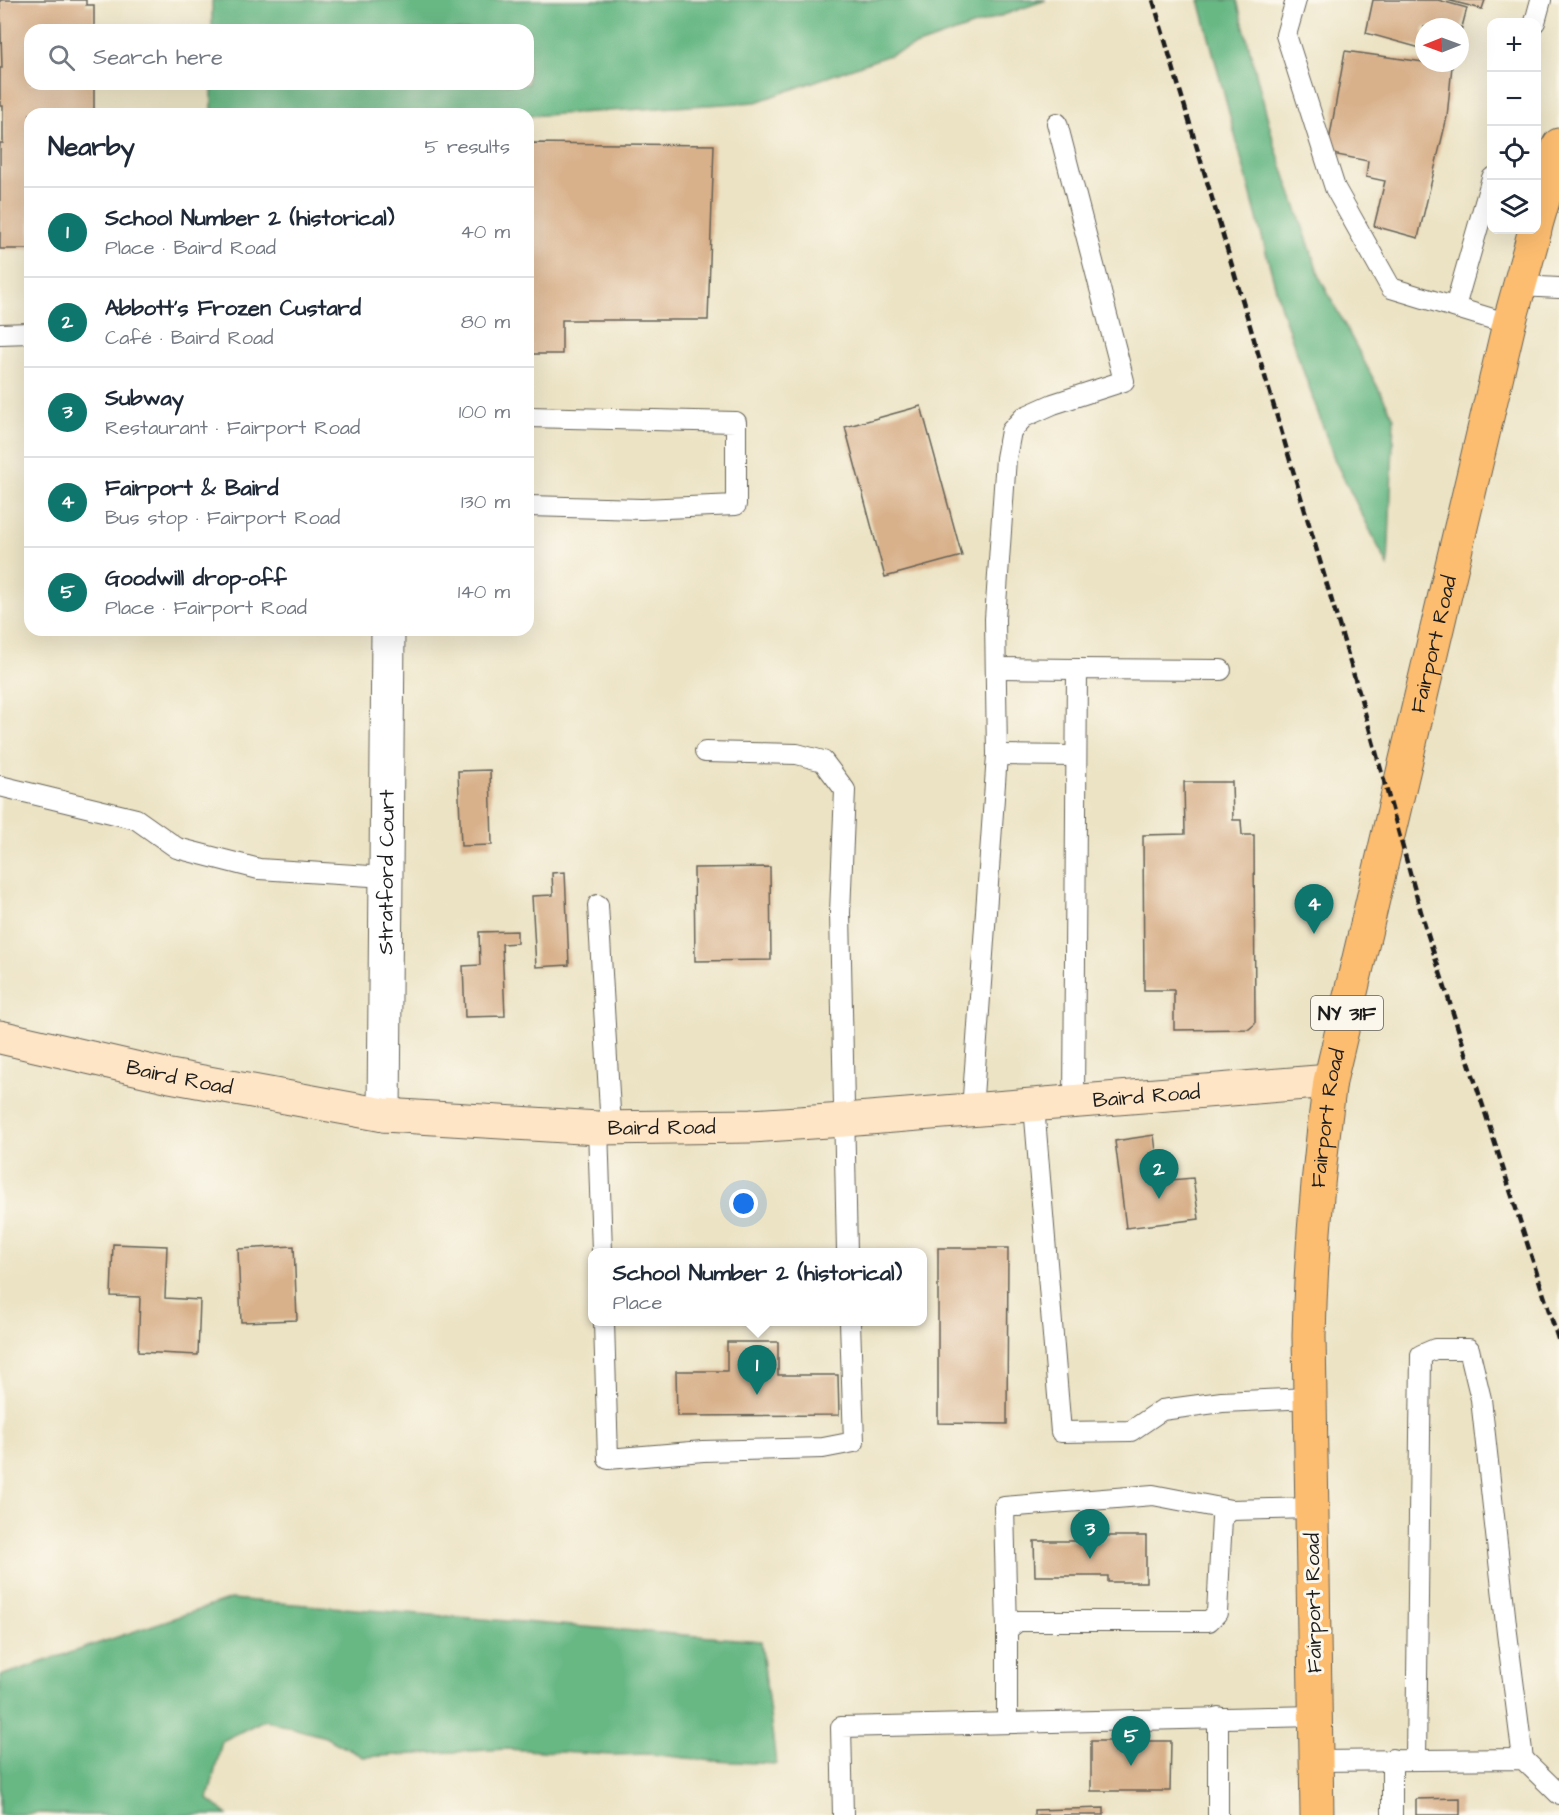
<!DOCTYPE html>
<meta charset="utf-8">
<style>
body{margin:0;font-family:"Architects Daughter",sans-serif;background:#f6f6f7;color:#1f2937}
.controls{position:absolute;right:18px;top:18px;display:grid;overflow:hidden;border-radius:12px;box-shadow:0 6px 24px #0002}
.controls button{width:54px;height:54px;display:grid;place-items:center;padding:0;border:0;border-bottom:2px solid #e0e1e3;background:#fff;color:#1f2937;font:30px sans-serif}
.compass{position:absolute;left:1415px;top:18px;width:54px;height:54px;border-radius:50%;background:#fff;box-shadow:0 6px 24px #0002;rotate:269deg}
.you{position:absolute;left:744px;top:1204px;width:21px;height:21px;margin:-15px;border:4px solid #fff;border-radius:50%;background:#1a73e8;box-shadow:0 0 0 9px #1a73e833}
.badge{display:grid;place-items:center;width:39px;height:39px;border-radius:50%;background:#0f766e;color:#fff;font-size:20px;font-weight:700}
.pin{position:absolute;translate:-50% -50px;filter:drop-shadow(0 2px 3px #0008)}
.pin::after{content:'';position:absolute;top:32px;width:21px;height:18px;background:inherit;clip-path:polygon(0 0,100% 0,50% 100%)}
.popup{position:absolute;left:588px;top:1248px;width:339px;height:78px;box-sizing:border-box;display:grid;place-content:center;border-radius:12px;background:#fff;filter:drop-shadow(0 2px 4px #0005);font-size:20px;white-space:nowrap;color:#747a83}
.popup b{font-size:22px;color:#1f2937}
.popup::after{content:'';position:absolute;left:50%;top:100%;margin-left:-12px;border:12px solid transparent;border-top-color:#fff}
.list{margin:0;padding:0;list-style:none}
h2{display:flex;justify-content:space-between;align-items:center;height:78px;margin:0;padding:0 24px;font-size:26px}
h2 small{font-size:20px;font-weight:400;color:#747a83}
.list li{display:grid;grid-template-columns:39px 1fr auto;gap:18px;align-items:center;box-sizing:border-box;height:90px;padding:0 24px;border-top:2px solid #e0e1e3}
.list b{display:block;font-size:22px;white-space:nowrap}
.list p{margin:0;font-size:20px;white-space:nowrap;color:#747a83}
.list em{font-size:20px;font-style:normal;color:#747a83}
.icon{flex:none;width:33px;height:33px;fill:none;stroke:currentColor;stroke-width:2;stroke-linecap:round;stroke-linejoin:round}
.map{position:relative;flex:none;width:1559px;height:1815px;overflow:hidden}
.search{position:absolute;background:#fff;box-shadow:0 6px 24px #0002;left:24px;top:24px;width:510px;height:66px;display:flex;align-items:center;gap:15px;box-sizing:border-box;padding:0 21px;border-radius:18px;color:#747a83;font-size:22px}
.panel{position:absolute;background:#fff;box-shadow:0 6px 24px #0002;left:24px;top:108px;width:510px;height:528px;border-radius:18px}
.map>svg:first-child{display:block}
.forest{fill:#67b884;stroke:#426a50;stroke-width:1.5}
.building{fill:#d8b08a}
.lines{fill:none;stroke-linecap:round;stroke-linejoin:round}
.lane-casing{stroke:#656257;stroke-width:22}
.street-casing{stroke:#656257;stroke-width:35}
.secondary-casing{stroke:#656257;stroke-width:35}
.primary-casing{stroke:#656257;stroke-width:35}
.lane{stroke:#fff;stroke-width:20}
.street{stroke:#fff;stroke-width:33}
.secondary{stroke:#fee5c5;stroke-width:33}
.primary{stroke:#fcbd6f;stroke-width:33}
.rail{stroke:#1c1c1c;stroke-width:4.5;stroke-dasharray:9 4.5;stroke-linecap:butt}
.labels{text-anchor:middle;stroke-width:6;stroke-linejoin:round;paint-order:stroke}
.shield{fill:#fbf7ec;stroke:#5f5e5a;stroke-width:1.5}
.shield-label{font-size:20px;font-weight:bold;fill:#1c1c1c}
.street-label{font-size:21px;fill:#1c1c1c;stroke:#fbf7ec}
</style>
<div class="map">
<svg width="1559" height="1815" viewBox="0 0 1559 1815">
<rect width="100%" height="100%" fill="#fbf7ec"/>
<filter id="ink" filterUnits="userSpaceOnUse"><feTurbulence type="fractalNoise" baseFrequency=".0167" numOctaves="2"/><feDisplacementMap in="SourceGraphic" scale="12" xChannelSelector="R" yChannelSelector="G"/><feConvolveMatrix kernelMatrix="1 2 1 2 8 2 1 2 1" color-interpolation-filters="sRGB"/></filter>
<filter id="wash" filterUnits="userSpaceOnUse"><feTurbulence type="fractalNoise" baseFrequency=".008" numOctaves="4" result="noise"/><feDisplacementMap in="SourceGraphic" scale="24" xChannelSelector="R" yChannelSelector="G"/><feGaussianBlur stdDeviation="1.35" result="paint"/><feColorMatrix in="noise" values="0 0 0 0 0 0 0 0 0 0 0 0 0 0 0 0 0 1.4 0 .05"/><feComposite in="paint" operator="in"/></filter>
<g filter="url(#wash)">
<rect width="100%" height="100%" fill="#ece3c4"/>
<!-- forest -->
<g class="forest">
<path d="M 212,0 L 1046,0 L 756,102 L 528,116 L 528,114 L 212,114 L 212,84 L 528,84 L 528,30 L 212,30 Z"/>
<path d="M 1199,0 L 1237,0 L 1274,143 L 1321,280 L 1394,418 L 1388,566 L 1335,461 L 1281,308 Z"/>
<path d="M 231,1599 L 761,1641 L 776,1764 L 713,1761 L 649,1754 L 611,1755 L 506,1749 L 363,1757 L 325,1737 L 264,1720 L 222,1741 L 208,1799 L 228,1815 L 81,1815 L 42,1813 L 0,1815 L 0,1676 Z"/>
</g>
<g id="blocks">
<!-- building -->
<g class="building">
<path d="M 0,0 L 86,0 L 86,5 L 94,5 L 94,30 L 30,30 L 30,84 L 94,84 L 94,114 L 30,114 L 30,249 L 0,249 L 0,143 L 3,143 L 3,106 L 0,106 L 0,68 L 2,68 Z"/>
<path d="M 1373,0 L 1438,0 L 1467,8 L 1461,31 L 1460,27 L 1424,27 L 1424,49 L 1366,33 Z"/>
<path d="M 1447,0 L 1485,0 L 1482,9 Z"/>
<path d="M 1345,51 L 1452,66 L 1447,117 L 1418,238 L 1374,226 L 1385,181 L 1366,177 L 1368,161 L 1327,153 Z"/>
<path d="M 528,143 L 714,145 L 708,320 L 562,320 L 562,354 L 528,354 Z"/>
<path d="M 921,406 L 962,556 L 885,577 L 845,427 Z"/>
<path d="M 490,770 L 492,845 L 461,846 L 458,771 Z"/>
<path d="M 1184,782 L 1232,782 L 1233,820 L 1241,820 L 1242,835 L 1254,835 L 1255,1024 L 1249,1029 L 1174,1030 L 1174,990 L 1144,990 L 1143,835 L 1185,834 Z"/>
<path d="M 770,867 L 771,960 L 695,961 L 694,868 Z"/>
<path d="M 565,872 L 569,965 L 536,967 L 532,896 L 553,895 L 552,873 Z"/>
<path d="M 517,931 L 517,943 L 502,944 L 505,1016 L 465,1017 L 463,966 L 480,965 L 479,932 Z"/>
<path d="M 1154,1135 L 1158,1167 L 1169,1166 L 1171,1180 L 1193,1178 L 1199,1219 L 1126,1228 L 1115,1141 Z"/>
<path d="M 113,1244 L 167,1246 L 165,1298 L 200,1300 L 198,1355 L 138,1352 L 140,1297 L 111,1296 Z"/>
<path d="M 294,1246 L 297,1320 L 241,1322 L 238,1249 Z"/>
<path d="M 938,1248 L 1008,1248 L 1007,1424 L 938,1423 Z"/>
<path d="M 727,1342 L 778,1342 L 778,1375 L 838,1375 L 839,1415 L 677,1416 L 676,1371 L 727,1371 Z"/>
<path d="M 1104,1536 L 1146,1536 L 1146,1582 L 1108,1582 L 1108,1576 L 1035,1576 L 1034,1541 L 1104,1541 Z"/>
<path d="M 1091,1741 L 1171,1741 L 1170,1791 L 1091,1791 Z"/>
<path d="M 1460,1798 L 1460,1815 L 1416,1815 L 1416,1799 Z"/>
<path d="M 1104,1808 L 1104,1815 L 1034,1815 L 1034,1810 Z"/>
</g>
</g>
</g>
<g filter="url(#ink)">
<use href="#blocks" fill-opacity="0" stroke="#656257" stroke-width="1.5"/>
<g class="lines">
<!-- lane casing -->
<g class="lane-casing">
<g id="lane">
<path d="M 1296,0 L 1286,35 L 1335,188 L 1391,288 L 1509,324"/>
<path d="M 1535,22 L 1541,0"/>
<path d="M 1520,286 L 1559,288"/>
<path d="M 1455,307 L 1492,178"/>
<path d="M 0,334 L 30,333"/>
<path d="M 528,417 L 736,422 L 736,505 L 642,509 L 528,506"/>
<path d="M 996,668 L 1077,669"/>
<path d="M 705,752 L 797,754 L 823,761 L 845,790 L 840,913 L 847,1252"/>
<path d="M 997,755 L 1076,756"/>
<path d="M 0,786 L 136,819 L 177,848 L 259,869 L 386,877"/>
<path d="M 598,905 L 611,1128"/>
<path d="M 1074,1102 L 1077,669 L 1221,670"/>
<path d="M 1034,1106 L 1061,1432 L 1131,1431 L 1162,1410 L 1222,1402 L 1309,1398"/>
<path d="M 972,1111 L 997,755 L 995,619 L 1006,458 L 1011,431 L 1024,417 L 1053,404 L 1124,381 L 1057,123"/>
<path d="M 598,1128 L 602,1252"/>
<path d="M 604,1322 L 608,1459 L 703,1451 L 823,1448 L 854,1442 L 850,1322"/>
<path d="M 1007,1630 L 1004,1507 L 1153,1495 L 1231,1510"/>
<path d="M 1007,1723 L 1007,1630 L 1018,1621 L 1209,1621 L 1217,1613 L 1222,1518 L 1231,1510 L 1311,1508"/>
<path d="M 1416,1759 L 1421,1355 L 1435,1349 L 1469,1349 L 1481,1399 L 1507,1633 L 1523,1759"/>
<path d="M 1316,1761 L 1523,1759 L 1559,1794"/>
<path d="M 843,1815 L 841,1727 L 1315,1716"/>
<path d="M 1218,1815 L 1218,1717"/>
<path d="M 1392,1815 L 1392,1759"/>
</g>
</g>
<!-- street casing -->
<g class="street-casing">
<g id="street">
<path id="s1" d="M 384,1115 L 388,630"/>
</g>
</g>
<!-- secondary casing -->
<g class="secondary-casing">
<g id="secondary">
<path id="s2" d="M 0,1037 L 170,1076 L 384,1115 L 598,1128 L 751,1126 L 844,1120 L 1330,1081"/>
</g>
</g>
<!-- primary casing -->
<g class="primary-casing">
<g id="primary">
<path d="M 1536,225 L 1559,145"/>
<path id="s3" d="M 1317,1815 L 1309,1336 C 1311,1248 1318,1168 1330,1081 L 1509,324 L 1535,230"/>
</g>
</g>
<!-- lane -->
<use href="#lane" class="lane"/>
<!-- street -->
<use href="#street" class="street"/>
<!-- secondary -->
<use href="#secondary" class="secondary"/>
<!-- primary -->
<use href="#primary" class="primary"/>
<!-- rail -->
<path class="rail" d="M 1153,0 L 1361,699 L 1425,926 L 1559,1342"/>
</g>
</g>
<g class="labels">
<!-- shield labels -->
<rect class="shield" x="1311" y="996" width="72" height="34" rx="4.5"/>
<g class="shield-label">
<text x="1347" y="1020">NY 31F</text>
</g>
<!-- street labels -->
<g class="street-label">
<text dy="7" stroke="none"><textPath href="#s3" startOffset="1184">Fairport Road</textPath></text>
<text dy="7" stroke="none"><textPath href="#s1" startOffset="243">Stratford Court</textPath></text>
<text dy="7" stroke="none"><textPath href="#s2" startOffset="184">Baird Road</textPath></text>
<text dy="7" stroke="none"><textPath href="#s2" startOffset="1156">Baird Road</textPath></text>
<text dy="7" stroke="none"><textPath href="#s3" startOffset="698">Fairport Road</textPath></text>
<text dy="7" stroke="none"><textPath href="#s2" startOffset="670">Baird Road</textPath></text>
<text transform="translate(1313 1603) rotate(-91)" y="7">Fairport Road</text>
</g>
</g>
</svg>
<div class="controls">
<button>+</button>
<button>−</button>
<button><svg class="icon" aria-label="locate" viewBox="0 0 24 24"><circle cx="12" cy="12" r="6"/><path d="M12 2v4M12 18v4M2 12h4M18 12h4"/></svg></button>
<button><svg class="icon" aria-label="layers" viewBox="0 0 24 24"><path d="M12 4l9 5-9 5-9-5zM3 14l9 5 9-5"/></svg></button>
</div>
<svg class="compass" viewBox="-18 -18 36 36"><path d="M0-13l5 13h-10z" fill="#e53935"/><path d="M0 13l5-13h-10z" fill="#747a83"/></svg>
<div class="you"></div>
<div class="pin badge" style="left:757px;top:1395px">1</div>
<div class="popup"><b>School Number 2 (historical)</b>Place</div>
<div class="pin badge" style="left:1159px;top:1199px">2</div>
<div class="pin badge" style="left:1090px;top:1559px">3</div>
<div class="pin badge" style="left:1314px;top:934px">4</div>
<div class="pin badge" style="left:1131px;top:1766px">5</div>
<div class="search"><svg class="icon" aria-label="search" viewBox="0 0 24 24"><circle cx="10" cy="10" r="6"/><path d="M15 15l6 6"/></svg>Search here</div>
<section class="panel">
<h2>Nearby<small>5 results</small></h2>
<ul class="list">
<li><span class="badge">1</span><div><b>School Number 2 (historical)</b><p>Place · Baird Road</p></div><em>40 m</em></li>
<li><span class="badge">2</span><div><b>Abbott's Frozen Custard</b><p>Café · Baird Road</p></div><em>80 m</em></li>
<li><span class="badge">3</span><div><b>Subway</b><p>Restaurant · Fairport Road</p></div><em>100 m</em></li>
<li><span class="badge">4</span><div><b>Fairport &amp; Baird</b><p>Bus stop · Fairport Road</p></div><em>130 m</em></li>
<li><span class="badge">5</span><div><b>Goodwill drop-off</b><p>Place · Fairport Road</p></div><em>140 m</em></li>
</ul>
</section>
</div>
